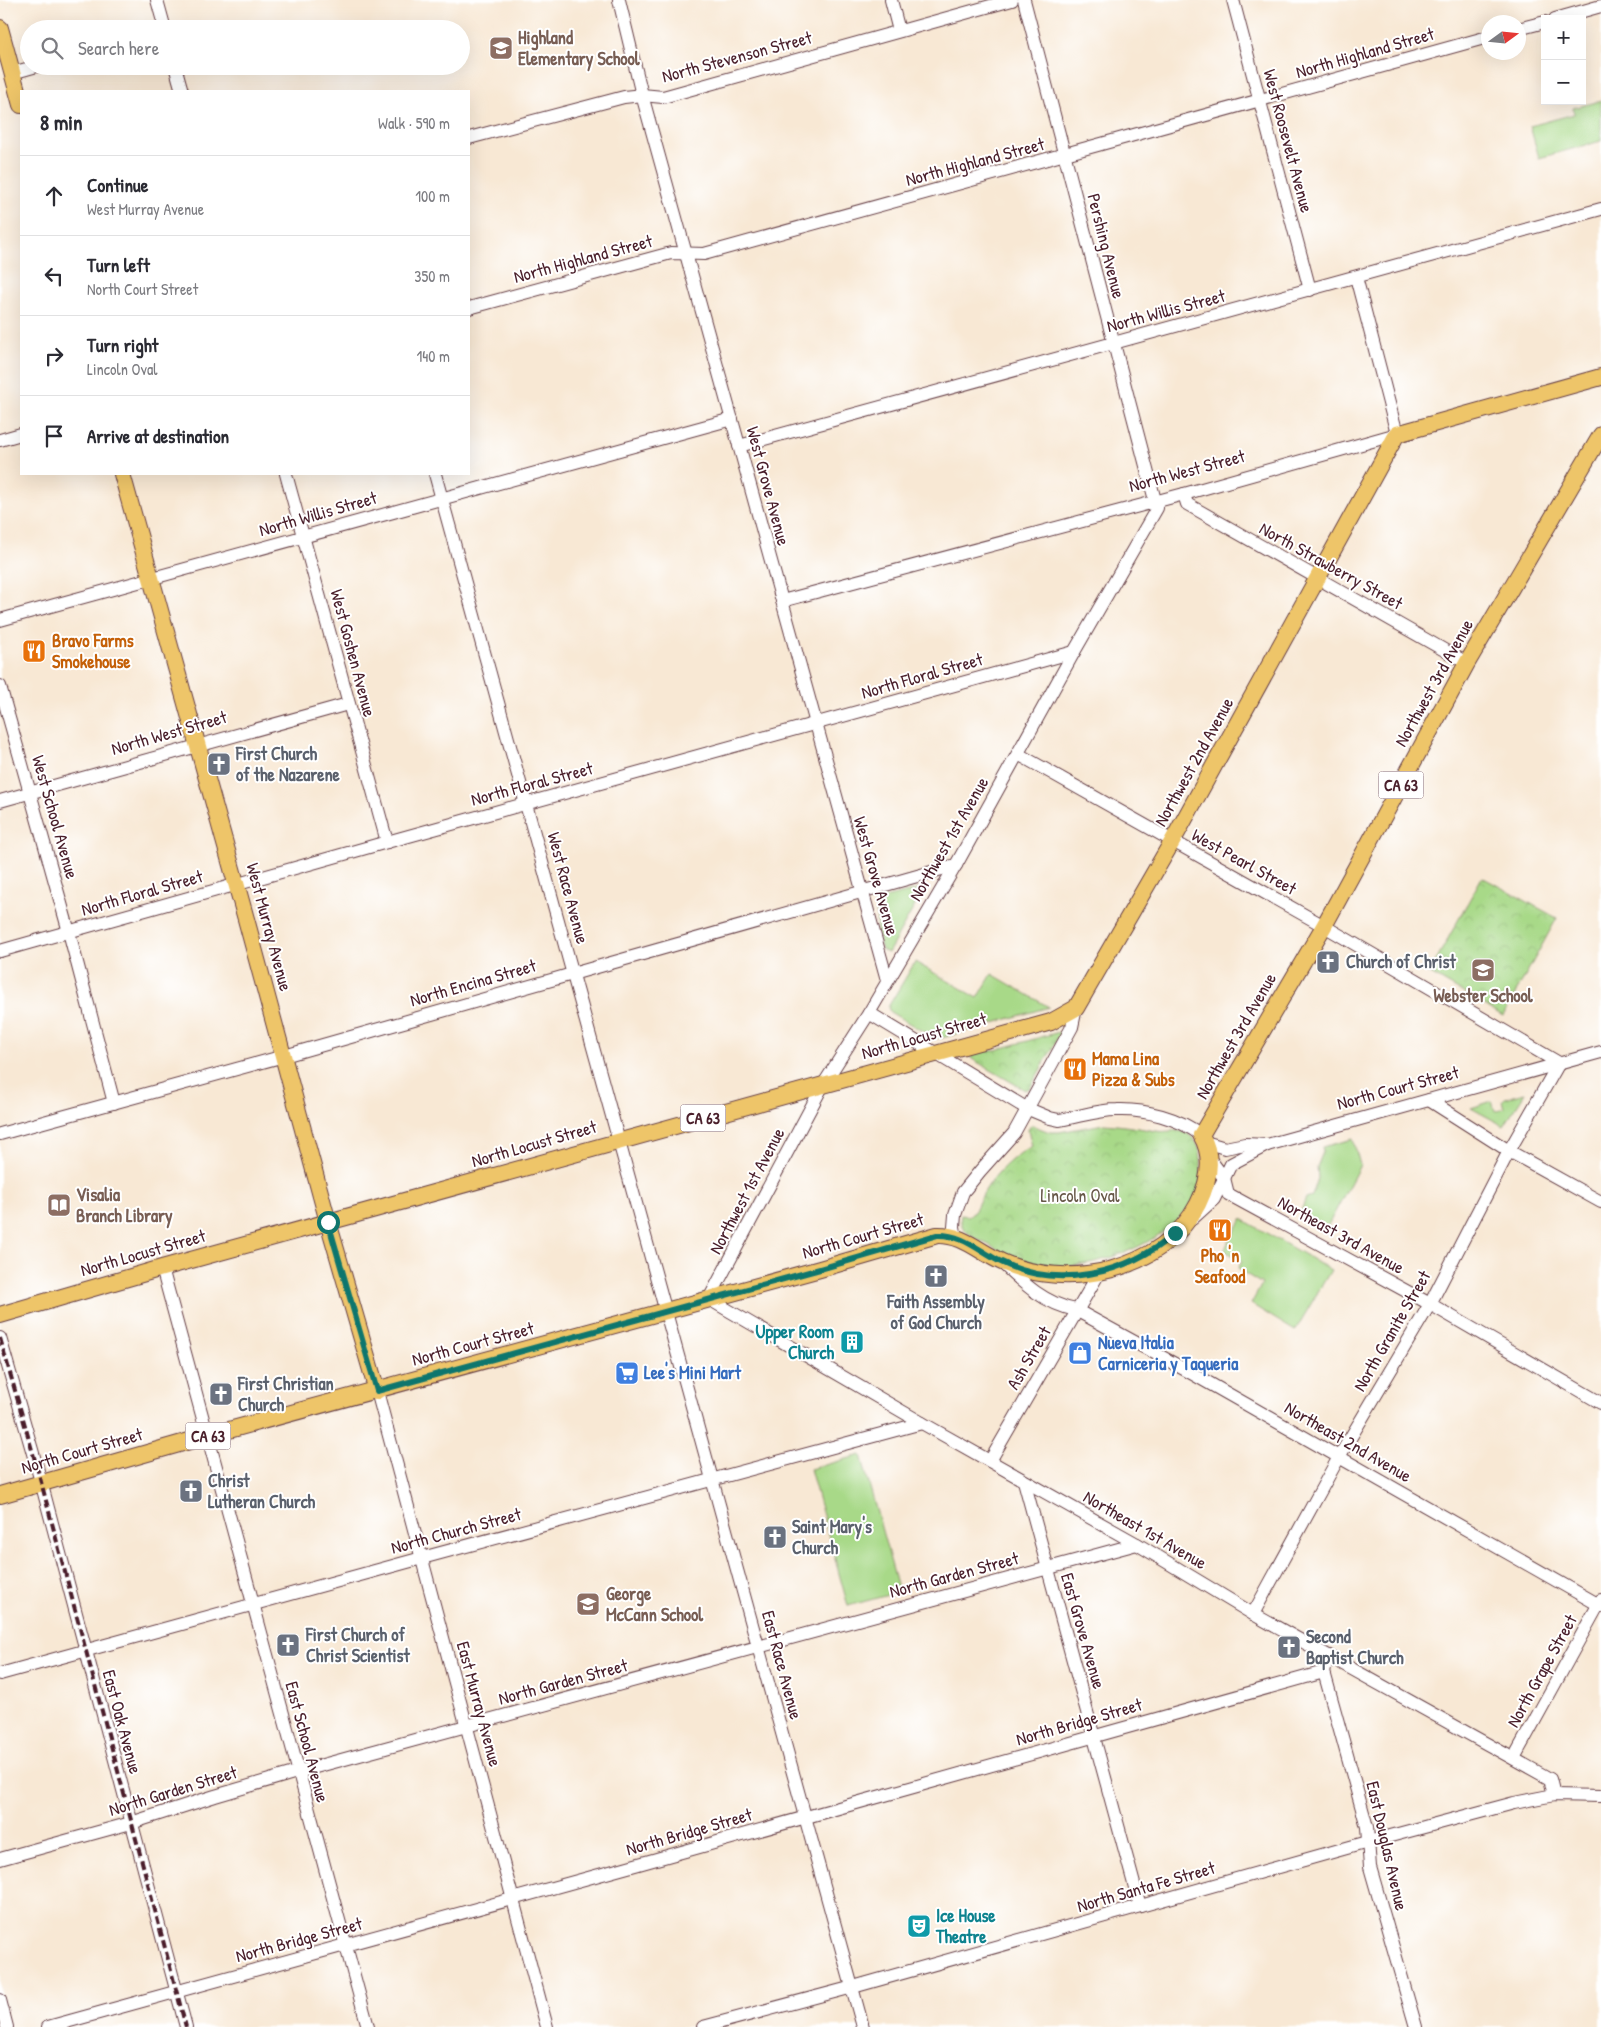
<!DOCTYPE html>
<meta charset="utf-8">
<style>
body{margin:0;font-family:"Patrick Hand",sans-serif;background:#f7f7f7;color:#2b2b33}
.controls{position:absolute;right:15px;top:15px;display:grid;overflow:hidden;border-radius:0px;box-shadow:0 5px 20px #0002}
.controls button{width:45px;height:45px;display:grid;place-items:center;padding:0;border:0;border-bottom:1px solid #e1e1e2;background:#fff;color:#2b2b33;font:25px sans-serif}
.compass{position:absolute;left:1481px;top:15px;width:45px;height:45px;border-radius:50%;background:#fff;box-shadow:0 5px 20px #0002;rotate:75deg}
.stop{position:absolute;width:15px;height:15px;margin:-11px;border:4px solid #0f766e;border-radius:50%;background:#fff}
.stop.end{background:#0f766e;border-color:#fff;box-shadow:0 1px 5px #0008}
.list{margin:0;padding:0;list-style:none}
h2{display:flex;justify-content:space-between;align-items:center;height:65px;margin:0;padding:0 20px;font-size:21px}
h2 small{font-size:16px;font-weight:400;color:#7c7c81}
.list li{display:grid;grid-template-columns:32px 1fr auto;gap:15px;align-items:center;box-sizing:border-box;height:80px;padding:0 20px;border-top:1px solid #e1e1e2}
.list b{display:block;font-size:19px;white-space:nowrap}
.list p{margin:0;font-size:16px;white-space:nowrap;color:#7c7c81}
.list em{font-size:16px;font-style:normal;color:#7c7c81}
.icon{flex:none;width:28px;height:28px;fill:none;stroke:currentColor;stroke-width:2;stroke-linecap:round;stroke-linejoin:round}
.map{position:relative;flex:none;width:1601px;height:2027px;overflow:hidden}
.search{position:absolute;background:#fff;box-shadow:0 5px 20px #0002;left:20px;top:20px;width:450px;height:55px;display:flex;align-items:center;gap:12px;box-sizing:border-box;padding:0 18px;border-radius:28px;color:#7c7c81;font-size:19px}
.panel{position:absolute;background:#fff;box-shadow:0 5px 20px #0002;left:20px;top:90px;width:450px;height:385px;border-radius:0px}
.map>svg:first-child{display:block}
.green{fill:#a8d988;stroke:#797c5a}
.park{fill:url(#park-crowns);stroke:#797c5a}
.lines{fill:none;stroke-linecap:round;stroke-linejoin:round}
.minor-casing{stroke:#643d44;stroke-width:14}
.major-casing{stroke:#643d44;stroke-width:18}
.minor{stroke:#fff;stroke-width:12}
.major{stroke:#eec569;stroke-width:16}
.rail{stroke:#4a1f2b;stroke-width:4;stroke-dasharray:8 4;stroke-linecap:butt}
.route{stroke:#0f766e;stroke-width:6}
.labels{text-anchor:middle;stroke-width:4;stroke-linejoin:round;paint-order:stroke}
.shield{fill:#fff;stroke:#80626b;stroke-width:1}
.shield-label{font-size:16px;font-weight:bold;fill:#4a1f2b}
.education-label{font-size:18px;font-weight:bold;fill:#785e54;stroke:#fff;text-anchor:start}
.street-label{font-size:18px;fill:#4a1f2b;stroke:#fff}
.food-label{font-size:18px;font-weight:bold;fill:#c56008;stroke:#fff;text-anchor:start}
.worship-label{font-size:18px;font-weight:bold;fill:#5b616d;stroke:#fff;text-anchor:start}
.park-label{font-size:18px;fill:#665747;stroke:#fff}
.culture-label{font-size:18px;font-weight:bold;fill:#0d838f;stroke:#fff;text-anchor:end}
.shop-label{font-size:18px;font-weight:bold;fill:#366cbe;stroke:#fff;text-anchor:start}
</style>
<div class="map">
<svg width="1601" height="2027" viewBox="0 0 1601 2027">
<defs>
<pattern id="park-crowns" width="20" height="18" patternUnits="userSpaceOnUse" patternTransform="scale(1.25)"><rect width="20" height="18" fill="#a8d988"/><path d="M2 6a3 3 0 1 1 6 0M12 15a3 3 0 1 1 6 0" fill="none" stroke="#92ba76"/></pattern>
</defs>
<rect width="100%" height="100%" fill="#fff"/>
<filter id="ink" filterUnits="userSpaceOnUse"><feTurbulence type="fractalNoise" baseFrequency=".02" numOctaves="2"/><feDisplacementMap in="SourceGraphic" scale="10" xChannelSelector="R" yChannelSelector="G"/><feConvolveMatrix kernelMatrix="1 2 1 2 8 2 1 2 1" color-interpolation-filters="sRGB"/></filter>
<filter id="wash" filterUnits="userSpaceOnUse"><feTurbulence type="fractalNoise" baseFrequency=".0096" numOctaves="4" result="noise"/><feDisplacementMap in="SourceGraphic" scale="20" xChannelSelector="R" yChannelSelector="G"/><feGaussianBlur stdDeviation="1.12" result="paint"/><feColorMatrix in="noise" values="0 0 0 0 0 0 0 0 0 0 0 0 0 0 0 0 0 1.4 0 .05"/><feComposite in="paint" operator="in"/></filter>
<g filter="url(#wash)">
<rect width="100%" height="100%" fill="#f8e8d4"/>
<!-- green -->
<g class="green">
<path d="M 1601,101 L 1601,141 L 1539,158 L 1530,126 L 1574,114 L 1573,108 Z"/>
<path d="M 925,888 L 888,953 L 882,950 L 877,934 L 876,900 Z"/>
<path d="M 915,962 L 978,998 L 992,974 L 1049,1007 L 942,1038 L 934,1038 L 890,1012 L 888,1007 Z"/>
<path d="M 1525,1093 L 1504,1126 L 1471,1108 L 1492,1101 L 1495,1111 L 1504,1108 L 1502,1101 L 1505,1098 Z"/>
<path d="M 1353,1139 L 1360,1165 L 1326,1229 L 1300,1214 L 1306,1198 L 1312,1196 L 1318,1178 L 1317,1167 L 1323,1152 L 1322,1147 Z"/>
<path d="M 1242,1219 L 1331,1270 L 1295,1331 L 1251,1304 L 1262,1284 L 1238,1269 L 1242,1261 L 1224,1250 Z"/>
<path d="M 861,1455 L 899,1592 L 848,1606 L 810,1469 Z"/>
</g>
<!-- park -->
<g class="park">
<path d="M 1482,877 L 1557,918 L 1503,1016 L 1429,973 Z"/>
<path d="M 1059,1032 L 1061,1033 L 1030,1088 L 1025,1090 L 972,1059 L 970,1056 L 971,1053 L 983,1050 L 992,1051 Z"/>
<path d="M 1104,1124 C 1122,1125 1138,1128 1156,1131 C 1167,1133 1175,1128 1186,1133 C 1198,1139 1202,1153 1201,1165 C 1201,1172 1201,1181 1199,1188 C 1180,1240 1097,1271 1045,1266 C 1025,1264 1006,1255 989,1245 C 976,1239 958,1232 961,1215 L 967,1216 L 974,1213 C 986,1183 1004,1162 1032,1146 L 1028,1130 L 1031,1125 L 1050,1132 L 1059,1132 Z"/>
</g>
</g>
<g filter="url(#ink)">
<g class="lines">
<!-- minor casing -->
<g class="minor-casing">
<g id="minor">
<path d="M 157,0 L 165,29"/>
<path d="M 619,0 L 642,95 L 887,980"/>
<path d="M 891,0 L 899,31"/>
<path d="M 1024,0 L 1157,508 L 1074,652 L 956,865 L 869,1013 L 823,1085 L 709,1299 L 922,1423 L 1137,1544 L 1253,1614 L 1550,1779 L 1554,1795"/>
<path d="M 1233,0 L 1310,290"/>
<path d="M 1555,19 L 1601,6"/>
<path d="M 1518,29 L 1545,22"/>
<path d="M 175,66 L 182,91"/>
<path d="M 12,73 L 37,66"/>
<path d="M 469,138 L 624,97 L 642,95 L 663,97 L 1012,0"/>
<path d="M 469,308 L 671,253 L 704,254 L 1488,37"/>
<path d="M 0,440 L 21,434"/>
<path d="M 739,446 L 1601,209"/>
<path d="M 286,474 L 387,842"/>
<path d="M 435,474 L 863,2027"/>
<path d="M 1184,494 L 1187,504 L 1467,663"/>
<path d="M 782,601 L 1184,494 L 1397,434 L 1356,277"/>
<path d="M 0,620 L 732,419"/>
<path d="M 0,686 L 69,932 L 114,1103"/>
<path d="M 1018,754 L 1324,926 L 1559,1063 L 1509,1151 L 1430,1304 L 1339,1457 L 1253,1614"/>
<path d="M 0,801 L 348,704"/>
<path d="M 0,951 L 387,842 L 1074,652"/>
<path d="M 869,1013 L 1026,1108 L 1050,1118 L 1059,1120 C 1078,1117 1097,1110 1117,1110 C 1145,1109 1179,1118 1201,1135"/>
<path d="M 1429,1100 L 1509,1151 L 1601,1202"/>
<path d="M 0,1134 L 284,1056 L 956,865"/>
<path d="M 1205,1142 L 1225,1148 L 1245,1144 L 1267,1145 L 1601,1052"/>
<path d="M 1209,1158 L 1224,1178 L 1228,1194 L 1430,1304 L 1601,1403"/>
<path d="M 1192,1219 L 1214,1199 L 1231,1164 L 1267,1145"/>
<path d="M 956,1237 L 954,1227 L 955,1215 L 963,1192 L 980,1171 L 1014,1133 L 1072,1027 L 1076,1008"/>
<path d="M 1002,1263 C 1024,1284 1045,1304 1076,1310 L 1193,1374 L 1601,1606"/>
<path d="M 162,1268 L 368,2027"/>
<path d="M 0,1338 L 40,1478 L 186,2027"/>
<path d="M 377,1391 L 547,2027"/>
<path d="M 990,1461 L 1099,1273"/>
<path d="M 1024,1481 L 1140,1906"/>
<path d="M 1324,1672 L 1367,1827 L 1370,1867 L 1416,2027"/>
<path d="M 0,1674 L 422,1558 L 922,1423"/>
<path d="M 1514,1758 L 1601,1600"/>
<path d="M 0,1859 L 131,1823 L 215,1796 L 297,1772 L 1137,1544"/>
<path d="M 0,2000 L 7,2027"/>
<path d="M 48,2027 L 628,1867 L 1324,1672 L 1329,1656"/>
<path d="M 703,2027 L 853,1987 L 1368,1842 L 1514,1803 L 1554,1795 L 1601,1796"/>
</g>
</g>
<!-- major casing -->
<g class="major-casing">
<g id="major">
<path d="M 0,28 L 21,105"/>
<path d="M 122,474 L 246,919 L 328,1222 L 377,1391"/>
<path d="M 0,1315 L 162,1268 L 1051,1022 L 1076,1008 L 1172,842 L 1397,434 L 1601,377"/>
<path d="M 0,1495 L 207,1436 L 820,1269 L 937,1235 C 963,1234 979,1252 1002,1262 C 1067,1291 1163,1272 1198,1204 C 1209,1182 1214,1157 1201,1135 L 1324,926 L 1467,663 L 1601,435"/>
</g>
</g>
<!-- minor -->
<use href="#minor" class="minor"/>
<!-- major -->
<use href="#major" class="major"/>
<!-- rail -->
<path class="rail" d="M 0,1338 L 40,1478 L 186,2027"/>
</g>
</g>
<g class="lines" filter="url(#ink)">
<!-- route -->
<path class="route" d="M 328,1222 L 377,1391 L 820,1269 L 937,1235 C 962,1234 978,1250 999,1261 C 1057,1291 1128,1274 1175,1233"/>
</g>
<!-- icons -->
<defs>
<g id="school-square" transform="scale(1.25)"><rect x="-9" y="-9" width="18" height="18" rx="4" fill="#8d6e63" stroke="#fff"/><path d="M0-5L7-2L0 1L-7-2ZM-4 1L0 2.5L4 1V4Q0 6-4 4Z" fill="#fff"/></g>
<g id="restaurant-square" transform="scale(1.25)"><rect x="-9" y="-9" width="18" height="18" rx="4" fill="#e8710a" stroke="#fff"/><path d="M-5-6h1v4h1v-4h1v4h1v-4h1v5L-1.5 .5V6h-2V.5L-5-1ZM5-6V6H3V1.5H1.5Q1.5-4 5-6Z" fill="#fff"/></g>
<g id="church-square" transform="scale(1.25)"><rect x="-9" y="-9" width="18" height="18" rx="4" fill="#6b7280" stroke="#fff"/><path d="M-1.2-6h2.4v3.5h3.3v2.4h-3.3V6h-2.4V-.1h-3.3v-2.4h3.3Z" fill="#fff"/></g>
<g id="library-square" transform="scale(1.25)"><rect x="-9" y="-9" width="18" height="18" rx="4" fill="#8d6e63" stroke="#fff"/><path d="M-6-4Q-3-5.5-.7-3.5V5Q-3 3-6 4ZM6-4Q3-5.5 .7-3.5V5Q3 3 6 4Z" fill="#fff"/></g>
<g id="building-square" transform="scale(1.25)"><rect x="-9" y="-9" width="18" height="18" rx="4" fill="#0f9aa8" stroke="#fff"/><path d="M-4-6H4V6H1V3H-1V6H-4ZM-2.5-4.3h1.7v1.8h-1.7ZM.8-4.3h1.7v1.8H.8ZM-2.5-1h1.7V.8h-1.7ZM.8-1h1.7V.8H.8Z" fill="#fff"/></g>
<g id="shop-square" transform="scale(1.25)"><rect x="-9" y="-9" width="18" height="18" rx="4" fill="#3f7fe0" stroke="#fff"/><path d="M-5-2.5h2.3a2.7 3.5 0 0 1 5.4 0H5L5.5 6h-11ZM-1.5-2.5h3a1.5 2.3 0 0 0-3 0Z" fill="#fff"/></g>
<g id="supermarket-square" transform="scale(1.25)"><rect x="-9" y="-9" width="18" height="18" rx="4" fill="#3f7fe0" stroke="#fff"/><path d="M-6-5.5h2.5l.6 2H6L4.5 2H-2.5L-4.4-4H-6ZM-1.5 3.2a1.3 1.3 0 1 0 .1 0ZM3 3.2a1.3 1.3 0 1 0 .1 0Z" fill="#fff"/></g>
<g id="theatre-square" transform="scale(1.25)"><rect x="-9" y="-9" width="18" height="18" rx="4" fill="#0f9aa8" stroke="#fff"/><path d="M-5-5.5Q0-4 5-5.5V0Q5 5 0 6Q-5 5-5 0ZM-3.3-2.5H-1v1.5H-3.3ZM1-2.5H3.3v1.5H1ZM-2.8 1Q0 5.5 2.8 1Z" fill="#fff"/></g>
</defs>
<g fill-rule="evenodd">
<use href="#school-square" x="501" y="48"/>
<use href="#restaurant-square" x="34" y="651"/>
<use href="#church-square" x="219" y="764"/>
<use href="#church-square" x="1328" y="962"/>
<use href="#school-square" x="1483" y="970"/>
<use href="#restaurant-square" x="1075" y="1069"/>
<use href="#library-square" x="59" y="1205"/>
<use href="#restaurant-square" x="1220" y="1230"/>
<use href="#church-square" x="936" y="1276"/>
<use href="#building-square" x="852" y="1342"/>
<use href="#shop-square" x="1080" y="1353"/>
<use href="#supermarket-square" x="627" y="1373"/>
<use href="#church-square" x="221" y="1394"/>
<use href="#church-square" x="191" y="1491"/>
<use href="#church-square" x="775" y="1537"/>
<use href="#school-square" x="588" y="1604"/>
<use href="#church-square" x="288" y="1645"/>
<use href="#church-square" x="1289" y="1647"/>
<use href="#theatre-square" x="919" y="1926"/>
</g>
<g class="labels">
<!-- shield labels -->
<g class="shield">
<rect x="1378.5" y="771.5" width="45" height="27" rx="4"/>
<rect x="680.5" y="1104.5" width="45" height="27" rx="4"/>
<rect x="185.5" y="1422.5" width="45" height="27" rx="4"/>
</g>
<g class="shield-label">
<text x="1401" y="791">CA 63</text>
<text x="703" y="1124">CA 63</text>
<text x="208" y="1442">CA 63</text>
</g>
<!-- education labels -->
<g class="education-label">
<text x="518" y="44">Highland<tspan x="518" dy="21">Elementary School</tspan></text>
<text x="1483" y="1002" text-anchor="middle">Webster School</text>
<text x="76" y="1201">Visalia<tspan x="76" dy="21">Branch Library</tspan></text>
<text x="606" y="1600">George<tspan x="606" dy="21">McCann School</tspan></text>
</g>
<!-- street labels -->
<g class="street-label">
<text transform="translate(1365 53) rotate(-16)" y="6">North Highland Street</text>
<text transform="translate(737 57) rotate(-15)" y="6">North Stevenson Street</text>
<text transform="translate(1288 141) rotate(75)" y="6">West Roosevelt Avenue</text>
<text transform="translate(975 162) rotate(-15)" y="6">North Highland Street</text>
<text transform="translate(1106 246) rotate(76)" y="6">Pershing Avenue</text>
<text transform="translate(583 259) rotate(-15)" y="6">North Highland Street</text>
<text transform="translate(1166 311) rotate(-15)" y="6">North Willis Street</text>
<text transform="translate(1187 471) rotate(-15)" y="6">North West Street</text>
<text transform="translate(768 486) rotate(75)" y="6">West Grove Avenue</text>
<text transform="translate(318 514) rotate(-16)" y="6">North Willis Street</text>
<text transform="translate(1331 566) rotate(29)" y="6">North Strawberry Street</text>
<text transform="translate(353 653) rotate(75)" y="6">West Goshen Avenue</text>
<text transform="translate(922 676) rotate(-16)" y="6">North Floral Street</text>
<text transform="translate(1434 683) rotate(-61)" y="6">Northwest 3rd Avenue</text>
<text transform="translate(169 733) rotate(-16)" y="6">North West Street</text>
<text transform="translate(1194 762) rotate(-61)" y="6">Northwest 2nd Avenue</text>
<text transform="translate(532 784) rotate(-15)" y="6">North Floral Street</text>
<text transform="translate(55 817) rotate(74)" y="6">West School Avenue</text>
<text transform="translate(949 839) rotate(-60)" y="6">Northwest 1st Avenue</text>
<text transform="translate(1244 862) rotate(29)" y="6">West Pearl Street</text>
<text transform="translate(876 876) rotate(74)" y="6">West Grove Avenue</text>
<text transform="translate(568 888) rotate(75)" y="6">West Race Avenue</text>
<text transform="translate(142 893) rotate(-16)" y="6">North Floral Street</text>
<text transform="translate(269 927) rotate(75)" y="6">West Murray Avenue</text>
<text transform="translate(473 983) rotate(-16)" y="6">North Encina Street</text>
<text transform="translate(924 1036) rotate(-16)" y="6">North Locust Street</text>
<text transform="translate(1236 1036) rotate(-60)" y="6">Northwest 3rd Avenue</text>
<text transform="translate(1398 1088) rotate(-15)" y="6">North Court Street</text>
<text transform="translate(534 1144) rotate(-16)" y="6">North Locust Street</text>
<text transform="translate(747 1191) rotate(-62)" y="6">Northwest 1st Avenue</text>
<text transform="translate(1341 1235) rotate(29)" y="6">Northeast 3rd Avenue</text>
<text transform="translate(863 1236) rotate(-16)" y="6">North Court Street</text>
<text transform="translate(143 1253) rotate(-16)" y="6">North Locust Street</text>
<text transform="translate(1392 1331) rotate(-60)" y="6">North Granite Street</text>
<text transform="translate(473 1344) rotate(-15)" y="6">North Court Street</text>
<text transform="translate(1029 1358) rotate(-60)" y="6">Ash Street</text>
<text transform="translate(1348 1442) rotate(30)" y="6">Northeast 2nd Avenue</text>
<text transform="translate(82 1451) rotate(-16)" y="6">North Court Street</text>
<text transform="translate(1145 1530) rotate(30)" y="6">Northeast 1st Avenue</text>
<text transform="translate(456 1531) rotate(-15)" y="6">North Church Street</text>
<text transform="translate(954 1575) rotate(-15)" y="6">North Garden Street</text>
<text transform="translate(1083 1631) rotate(74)" y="6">East Grove Avenue</text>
<text transform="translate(782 1665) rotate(75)" y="6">East Race Avenue</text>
<text transform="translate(1542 1671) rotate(-61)" y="6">North Grape Street</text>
<text transform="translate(563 1682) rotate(-15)" y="6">North Garden Street</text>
<text transform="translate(479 1704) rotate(75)" y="6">East Murray Avenue</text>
<text transform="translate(122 1722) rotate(75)" y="6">East Oak Avenue</text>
<text transform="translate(1079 1722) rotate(-16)" y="6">North Bridge Street</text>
<text transform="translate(307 1742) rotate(75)" y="6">East School Avenue</text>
<text transform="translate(173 1791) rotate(-17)" y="6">North Garden Street</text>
<text transform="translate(689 1832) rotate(-16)" y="6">North Bridge Street</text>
<text transform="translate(1387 1846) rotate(77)" y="6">East Douglas Avenue</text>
<text transform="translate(1146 1887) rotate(-16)" y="6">North Santa Fe Street</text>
<text transform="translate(299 1940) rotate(-15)" y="6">North Bridge Street</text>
</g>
<!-- food labels -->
<g class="food-label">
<text x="52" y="647">Bravo Farms<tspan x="52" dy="21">Smokehouse</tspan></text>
<text x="1092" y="1065">Mama Lina<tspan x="1092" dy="21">Pizza &amp; Subs</tspan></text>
<text x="1220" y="1262" text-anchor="middle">Pho 'n<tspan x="1220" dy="21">Seafood</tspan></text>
</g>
<!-- worship labels -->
<g class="worship-label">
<text x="236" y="760">First Church<tspan x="236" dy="21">of the Nazarene</tspan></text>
<text x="1346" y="968">Church of Christ</text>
<text x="936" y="1308" text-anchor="middle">Faith Assembly<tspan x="936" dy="21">of God Church</tspan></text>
<text x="238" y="1390">First Christian<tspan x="238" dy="21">Church</tspan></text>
<text x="208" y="1487">Christ<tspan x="208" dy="21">Lutheran Church</tspan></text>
<text x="792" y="1533">Saint Mary's<tspan x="792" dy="21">Church</tspan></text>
<text x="306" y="1641">First Church of<tspan x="306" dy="21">Christ Scientist</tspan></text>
<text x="1306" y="1643">Second<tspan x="1306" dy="21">Baptist Church</tspan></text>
</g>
<!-- park labels -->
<g class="park-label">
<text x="1080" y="1202">Lincoln Oval</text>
</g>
<!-- culture labels -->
<g class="culture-label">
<text x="834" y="1338">Upper Room<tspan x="834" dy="21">Church</tspan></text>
<text x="936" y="1922" text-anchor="start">Ice House<tspan x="936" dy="21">Theatre</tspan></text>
</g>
<!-- shop labels -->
<g class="shop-label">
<text x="1098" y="1349">Nueva Italia<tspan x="1098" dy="21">Carniceria y Taqueria</tspan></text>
<text x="644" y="1379">Lee's Mini Mart</text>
</g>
</g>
</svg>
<div class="controls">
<button>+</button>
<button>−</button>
</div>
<svg class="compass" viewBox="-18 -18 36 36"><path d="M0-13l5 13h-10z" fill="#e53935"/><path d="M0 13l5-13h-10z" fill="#7c7c81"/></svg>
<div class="stop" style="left:328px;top:1222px"></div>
<div class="stop end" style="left:1175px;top:1233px"></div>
<div class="search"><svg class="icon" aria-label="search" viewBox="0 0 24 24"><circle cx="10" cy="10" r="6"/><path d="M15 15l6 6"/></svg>Search here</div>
<section class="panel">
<h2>8 min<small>Walk · 590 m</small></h2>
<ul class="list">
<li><svg class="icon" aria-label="ahead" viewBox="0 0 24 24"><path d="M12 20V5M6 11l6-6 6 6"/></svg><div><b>Continue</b><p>West Murray Avenue</p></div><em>100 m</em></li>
<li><svg class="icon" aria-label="left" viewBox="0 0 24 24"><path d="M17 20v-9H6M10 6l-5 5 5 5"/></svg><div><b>Turn left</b><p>North Court Street</p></div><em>350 m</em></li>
<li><svg class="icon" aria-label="right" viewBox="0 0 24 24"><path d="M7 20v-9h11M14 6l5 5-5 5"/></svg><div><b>Turn right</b><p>Lincoln Oval</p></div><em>140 m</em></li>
<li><svg class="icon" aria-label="arrive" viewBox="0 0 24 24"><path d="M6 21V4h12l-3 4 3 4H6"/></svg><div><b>Arrive at destination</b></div></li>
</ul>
</section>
</div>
